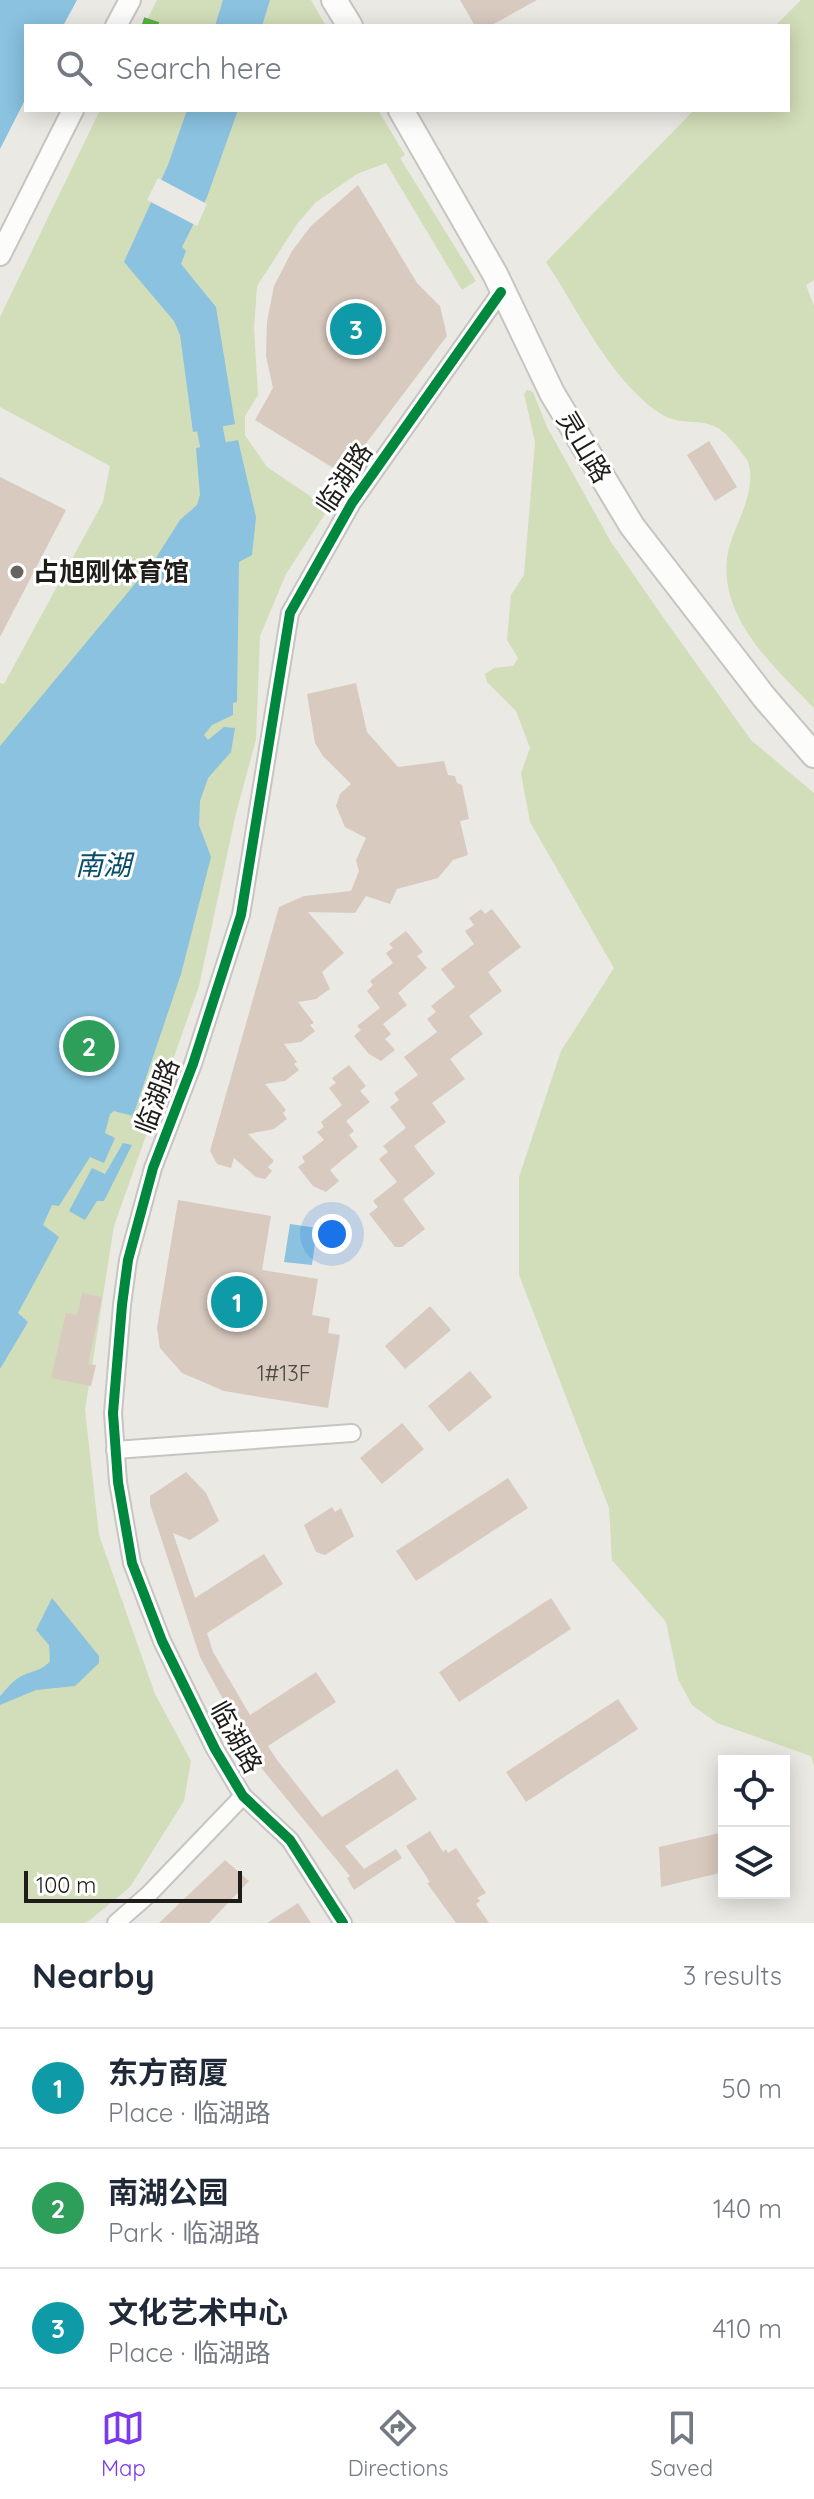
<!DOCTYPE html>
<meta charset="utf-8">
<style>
body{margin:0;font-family:Quicksand,"Noto Sans SC",sans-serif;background:#f6f6f7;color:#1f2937}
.controls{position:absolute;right:24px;bottom:24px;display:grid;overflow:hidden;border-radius:0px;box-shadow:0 4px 20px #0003}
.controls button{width:72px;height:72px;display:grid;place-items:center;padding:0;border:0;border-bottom:2px solid #e0e1e3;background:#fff;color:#1f2937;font:40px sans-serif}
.scale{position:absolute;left:24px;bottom:20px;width:218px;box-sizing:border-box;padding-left:8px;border:4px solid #1e1d1a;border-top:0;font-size:22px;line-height:28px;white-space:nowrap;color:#1e1d1a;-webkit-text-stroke:6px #fff;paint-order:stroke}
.you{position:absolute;left:332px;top:1234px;width:28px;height:28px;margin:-20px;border:6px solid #fff;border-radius:50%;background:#1a73e8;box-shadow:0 0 0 12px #1a73e833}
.badge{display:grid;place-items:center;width:52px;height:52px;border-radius:50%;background:#7c3aed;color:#fff;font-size:26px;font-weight:700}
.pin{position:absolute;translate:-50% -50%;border:4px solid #fff;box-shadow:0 2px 8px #0006}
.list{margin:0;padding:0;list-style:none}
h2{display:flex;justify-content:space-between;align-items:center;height:104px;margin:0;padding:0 32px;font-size:34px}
h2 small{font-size:26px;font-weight:400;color:#747a83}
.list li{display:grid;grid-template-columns:52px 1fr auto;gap:24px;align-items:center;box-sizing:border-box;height:120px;padding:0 32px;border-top:2px solid #e0e1e3}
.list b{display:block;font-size:30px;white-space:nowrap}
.list p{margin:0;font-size:26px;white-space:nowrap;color:#747a83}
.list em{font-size:26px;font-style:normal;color:#747a83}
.icon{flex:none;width:44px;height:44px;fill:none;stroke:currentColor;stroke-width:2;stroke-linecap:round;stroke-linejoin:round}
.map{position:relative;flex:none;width:814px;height:1923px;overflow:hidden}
.search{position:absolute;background:#fff;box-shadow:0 4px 20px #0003;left:24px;right:24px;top:24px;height:88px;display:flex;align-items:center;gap:20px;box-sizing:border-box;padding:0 28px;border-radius:0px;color:#747a83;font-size:30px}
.sheet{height:464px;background:#fff}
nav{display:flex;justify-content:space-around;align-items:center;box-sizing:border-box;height:112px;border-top:2px solid #e0e1e3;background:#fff;font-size:22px;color:#747a83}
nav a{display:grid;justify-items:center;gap:4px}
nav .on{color:#7c3aed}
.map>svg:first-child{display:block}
.green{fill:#d2ddb9}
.water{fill:#8ac2e0}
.pier{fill:#eae9e4}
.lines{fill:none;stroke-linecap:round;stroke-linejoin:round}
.river{stroke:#8ac2e0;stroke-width:26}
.building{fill:#d8cabf}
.minor-casing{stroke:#c6c5c1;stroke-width:20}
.major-casing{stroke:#c6c5c1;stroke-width:24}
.highway-casing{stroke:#c6c5c1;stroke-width:28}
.minor{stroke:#fcfcfb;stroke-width:16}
.major{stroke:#fcfcfb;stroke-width:20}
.highway{stroke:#fcfcfb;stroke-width:24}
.quiet{stroke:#55b145;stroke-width:8;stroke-dasharray:16 8;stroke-linecap:butt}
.cycleway-casing{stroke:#fff;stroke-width:15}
.cycleway{stroke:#00873e;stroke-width:10}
.poi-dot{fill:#656461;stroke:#fff;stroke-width:3}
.labels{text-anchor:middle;stroke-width:6;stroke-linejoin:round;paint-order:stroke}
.number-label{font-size:22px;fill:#4c4843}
.street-label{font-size:26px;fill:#1e1d1a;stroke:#fff}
.poi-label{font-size:26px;font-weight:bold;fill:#1e1d1a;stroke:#fff;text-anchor:start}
.water-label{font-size:28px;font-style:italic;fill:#084d6a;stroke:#fff}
</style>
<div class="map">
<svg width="814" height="1923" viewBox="0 0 814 1923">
<rect width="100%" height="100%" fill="#eae9e4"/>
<!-- green -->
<g class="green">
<path d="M 157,0 L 311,0 L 326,26 L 144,26 Z"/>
<path d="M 801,0 L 814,0 L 814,280 L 806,285 L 814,306 L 814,708 C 772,665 711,611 730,544 C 738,519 757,489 748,462 C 746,457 740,451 737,447 C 709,407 689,433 658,412 C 610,379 578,310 546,262 L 694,110 L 788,110 L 788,26 L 775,26 Z"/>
<path d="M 100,110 L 378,110 L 405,155 L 400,158 L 476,281 L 462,290 L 386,163 L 357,174 L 316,202 L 297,224 L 257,286 L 254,328 L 258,395 L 245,416 L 245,435 L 267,467 L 310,496 L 325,514 L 286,574 L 260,636 L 256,740 L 236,813 L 199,986 L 114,1226 L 85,1410 L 99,1535 L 155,1694 L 191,1761 L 184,1801 L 130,1887 L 90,1920 L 84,1923 L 0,1923 L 0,683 L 4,684 L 103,502 L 110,466 L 0,407 L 0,317 Z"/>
<path d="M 527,390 L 533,392 L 547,427 L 611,542 L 665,620 L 751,740 L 814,793 L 814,1766 L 811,1756 L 717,1723 L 692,1705 L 678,1679 L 666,1622 L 612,1560 L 609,1508 L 519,1275 L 519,1177 L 561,1051 L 614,968 L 530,822 L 521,773 L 530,748 L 516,711 L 487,682 L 485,674 L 494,668 L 513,666 L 518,658 L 507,640 L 511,595 L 524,575 L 535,442 L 524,394 Z"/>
</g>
<!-- water -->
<g class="water">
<path d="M 0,0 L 77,0 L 63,26 L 26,26 L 26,98 L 0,149 Z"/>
<path d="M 223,0 L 270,0 L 262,26 L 215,26 Z"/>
<path d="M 187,110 L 238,110 L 207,197 L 182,247 L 186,251 L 181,264 L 216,307 L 235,424 L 193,432 L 180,335 L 174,321 L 124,262 L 168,165 Z"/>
<path d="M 238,440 L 256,517 L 252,555 L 239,562 L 237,702 L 233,703 L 233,715 L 212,725 L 204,735 L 208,740 L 224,727 L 235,728 L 231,752 L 208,778 L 200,801 L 199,825 L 211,857 L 181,974 L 133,1116 L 114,1111 L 110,1114 L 105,1133 L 115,1138 L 104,1163 L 90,1157 L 59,1206 L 52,1205 L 43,1225 L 59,1237 L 18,1313 L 28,1322 L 0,1369 L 0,746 L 154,561 L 180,520 L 197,505 L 200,495 L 196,448 Z"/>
<path d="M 123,1143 L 132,1145 L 104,1201 L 97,1201 L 85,1220 L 69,1211 L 92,1168 L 105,1174 Z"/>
<path d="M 290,1224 L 317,1228 L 312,1265 L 284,1262 Z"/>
<path d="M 52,1598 L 99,1656 L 99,1663 L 75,1686 L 36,1690 L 0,1705 L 0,1696 C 6,1690 12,1681 20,1677 C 32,1670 41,1672 50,1661 L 49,1645 L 36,1630 Z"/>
</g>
<!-- pier -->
<path class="pier" d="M 158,178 L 207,204 L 197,226 L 147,200 Z"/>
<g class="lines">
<!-- river -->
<path class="river" d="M 203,393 L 213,445"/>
</g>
<!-- building -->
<g class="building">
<path d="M 460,0 L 537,0 L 490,26 L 475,26 Z"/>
<path d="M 358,185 L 417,283 L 440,306 L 447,336 L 343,474 L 255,420 L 273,388 L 266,356 L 267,322 L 274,286 L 292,251 L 311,226 Z"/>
<path d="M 709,441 L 737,487 L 715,501 L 687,455 Z"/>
<path d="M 0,477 L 66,510 L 0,637 Z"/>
<path d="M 356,683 L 367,732 L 398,767 L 444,761 L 448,775 L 455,776 L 457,783 L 462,785 L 469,819 L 460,821 L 468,855 L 453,860 L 438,878 L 397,889 L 390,904 L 366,896 L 355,913 L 308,912 L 344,953 L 322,972 L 330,989 L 316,999 L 298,1002 L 314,1023 L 310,1025 L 315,1031 L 301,1042 L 284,1044 L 297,1062 L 294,1064 L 299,1070 L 285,1081 L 265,1084 L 286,1110 L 283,1113 L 287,1119 L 274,1129 L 248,1134 L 274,1161 L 268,1167 L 272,1171 L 265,1179 L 256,1177 L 234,1158 L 231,1168 L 217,1164 L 210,1151 L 279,907 L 304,896 L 351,891 L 359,871 L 356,860 L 366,838 L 345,827 L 336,806 L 340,794 L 351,784 L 323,756 L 315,743 L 307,694 Z"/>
<path d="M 481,909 L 485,914 L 492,909 L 521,947 L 488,972 L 502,991 L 469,1016 L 483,1034 L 450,1059 L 465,1079 L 432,1103 L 446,1122 L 414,1146 L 435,1174 L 403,1199 L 425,1229 L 402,1247 L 395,1247 L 369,1214 L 378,1207 L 373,1201 L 397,1182 L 379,1159 L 388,1152 L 383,1146 L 406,1128 L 390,1107 L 399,1100 L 394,1093 L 418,1075 L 404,1057 L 437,1032 L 427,1019 L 436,1012 L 431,1006 L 455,987 L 441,969 L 474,944 L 465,931 L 474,925 L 469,918 Z"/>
<path d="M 406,931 L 423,952 L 417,956 L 427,968 L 398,993 L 407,1005 L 383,1024 L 391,1034 L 385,1039 L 395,1050 L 381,1061 L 369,1054 L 354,1036 L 361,1030 L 357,1026 L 380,1008 L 367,991 L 373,985 L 370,981 L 393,963 L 386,953 L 393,948 L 389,944 Z"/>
<path d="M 349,1065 L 366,1086 L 360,1091 L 370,1102 L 346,1121 L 354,1131 L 349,1135 L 358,1147 L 330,1170 L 339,1181 L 326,1192 L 313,1186 L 298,1167 L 305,1162 L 302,1157 L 324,1140 L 317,1132 L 324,1127 L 321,1122 L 342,1105 L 329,1088 L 336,1083 L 332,1078 Z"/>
<path d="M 178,1200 L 271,1216 L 262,1270 L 318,1279 L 312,1315 L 330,1318 L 328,1333 L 340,1335 L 328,1408 L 224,1391 L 182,1373 L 160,1348 L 157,1328 Z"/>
<path d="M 82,1293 L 102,1297 L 88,1364 L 96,1365 L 91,1386 L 51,1378 L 66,1313 L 77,1315 Z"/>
<path d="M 430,1306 L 451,1330 L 405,1369 L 385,1346 Z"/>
<path d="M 470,1371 L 492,1397 L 449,1432 L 428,1406 Z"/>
<path d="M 402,1423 L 424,1449 L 382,1484 L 360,1458 Z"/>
<path d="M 186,1472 L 206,1493 L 219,1521 L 190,1540 L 173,1533 L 195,1598 L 264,1554 L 283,1584 L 207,1633 L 213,1652 L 250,1715 L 316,1672 L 336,1702 L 268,1746 L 277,1760 L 322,1817 L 397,1769 L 417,1799 L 345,1846 L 364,1869 L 396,1849 L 402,1858 L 354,1890 L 347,1878 L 350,1876 L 258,1764 L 200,1657 L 150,1504 L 150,1496 Z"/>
<path d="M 508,1478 L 528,1508 L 416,1581 L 396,1551 Z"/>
<path d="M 332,1507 L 335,1512 L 341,1508 L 354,1536 L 325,1555 L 316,1552 L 304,1525 Z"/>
<path d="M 551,1598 L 571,1629 L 459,1702 L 439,1672 Z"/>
<path d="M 618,1699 L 638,1729 L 526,1802 L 506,1772 Z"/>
<path d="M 430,1831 L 443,1852 L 446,1849 L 448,1853 L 456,1848 L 486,1893 L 477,1898 L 480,1901 L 476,1904 L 489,1923 L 456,1923 L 427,1883 L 430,1882 L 406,1846 Z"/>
<path d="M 724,1832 L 724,1872 L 661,1887 L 659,1847 Z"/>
<path d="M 225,1860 L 249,1881 L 209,1923 L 159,1923 Z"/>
<path d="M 298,1903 L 311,1923 L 267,1923 Z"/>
</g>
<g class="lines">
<!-- minor casing -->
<g class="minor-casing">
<g id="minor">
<path d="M 115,1450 L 352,1433"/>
<path d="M 116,1923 L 149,1894 L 243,1796"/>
<path d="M 343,1923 L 290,1840 L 243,1796 L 215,1749 L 162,1641 L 132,1563 L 118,1482 L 113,1413 L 122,1305 L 128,1260 L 153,1168 L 193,1064 L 241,915 L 290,613 L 352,503 L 501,292"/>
</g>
</g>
<!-- major casing -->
<g class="major-casing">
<g id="major">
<path d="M 116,26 L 130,0"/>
<path d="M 0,255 L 73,110"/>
</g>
</g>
<!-- highway casing -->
<g class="highway-casing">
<g id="highway">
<path d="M 334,0 L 350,26"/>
<path d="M 401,110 L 495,274 L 552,393 L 632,526 L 764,697 L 814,755"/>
</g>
</g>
<!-- minor -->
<use href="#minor" class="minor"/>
<!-- major -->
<use href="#major" class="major"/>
<!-- highway -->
<use href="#highway" class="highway"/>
<!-- quiet -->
<path class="quiet" d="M 143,21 L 158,26"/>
<!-- cycleway casing -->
<g class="cycleway-casing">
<path id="cycleway" d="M 343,1923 L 290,1840 L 243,1796 L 215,1749 L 162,1641 L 132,1563 L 118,1482 L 113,1413 L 122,1305 L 128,1260 L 153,1168 L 193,1064 L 241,915 L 290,613 L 352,503 L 501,292"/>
</g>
<!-- cycleway -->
<use href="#cycleway" class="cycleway"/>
</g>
<!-- markers -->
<circle class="poi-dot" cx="17" cy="572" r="8"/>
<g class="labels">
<!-- number labels -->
<g class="number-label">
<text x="284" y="1381">1#13F</text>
</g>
<!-- street labels -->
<g class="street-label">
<text transform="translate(584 447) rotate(59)" y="9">灵山路</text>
<text transform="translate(344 478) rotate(-56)" y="9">临湖路</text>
<text transform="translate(157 1096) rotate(-69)" y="9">临湖路</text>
<text transform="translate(236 1737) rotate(61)" y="9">临湖路</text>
</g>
<!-- poi labels -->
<g class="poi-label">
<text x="33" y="581">占旭刚体育馆</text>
</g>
<!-- water labels -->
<g class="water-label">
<text x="103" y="875">南湖</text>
</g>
</g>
</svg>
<div class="controls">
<button><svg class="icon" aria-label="locate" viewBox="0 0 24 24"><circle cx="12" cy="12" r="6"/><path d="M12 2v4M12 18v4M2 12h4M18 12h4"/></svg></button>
<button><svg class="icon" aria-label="layers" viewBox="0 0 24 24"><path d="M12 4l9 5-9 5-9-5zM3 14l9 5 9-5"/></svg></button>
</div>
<div class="scale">100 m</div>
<div class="you"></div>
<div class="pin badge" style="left:237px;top:1302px;background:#0f9aa8">1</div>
<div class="pin badge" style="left:89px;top:1046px;background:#2e9e5b">2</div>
<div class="pin badge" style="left:356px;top:329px;background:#0f9aa8">3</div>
<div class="search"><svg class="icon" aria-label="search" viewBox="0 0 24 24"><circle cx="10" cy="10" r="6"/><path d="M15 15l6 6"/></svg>Search here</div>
</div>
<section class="sheet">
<h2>Nearby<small>3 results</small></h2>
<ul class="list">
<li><span class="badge" style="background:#0f9aa8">1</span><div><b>东方商厦</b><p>Place · 临湖路</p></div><em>50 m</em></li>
<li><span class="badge" style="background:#2e9e5b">2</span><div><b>南湖公园</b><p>Park · 临湖路</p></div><em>140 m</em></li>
<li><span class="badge" style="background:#0f9aa8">3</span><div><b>文化艺术中心</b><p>Place · 临湖路</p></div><em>410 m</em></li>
</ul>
</section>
<nav>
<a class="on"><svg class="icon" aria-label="map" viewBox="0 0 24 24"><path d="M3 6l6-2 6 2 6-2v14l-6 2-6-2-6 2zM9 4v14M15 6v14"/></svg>Map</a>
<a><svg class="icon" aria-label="directions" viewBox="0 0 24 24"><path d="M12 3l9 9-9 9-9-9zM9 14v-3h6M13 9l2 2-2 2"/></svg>Directions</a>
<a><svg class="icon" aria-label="saved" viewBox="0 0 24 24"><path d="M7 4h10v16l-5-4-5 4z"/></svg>Saved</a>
</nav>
